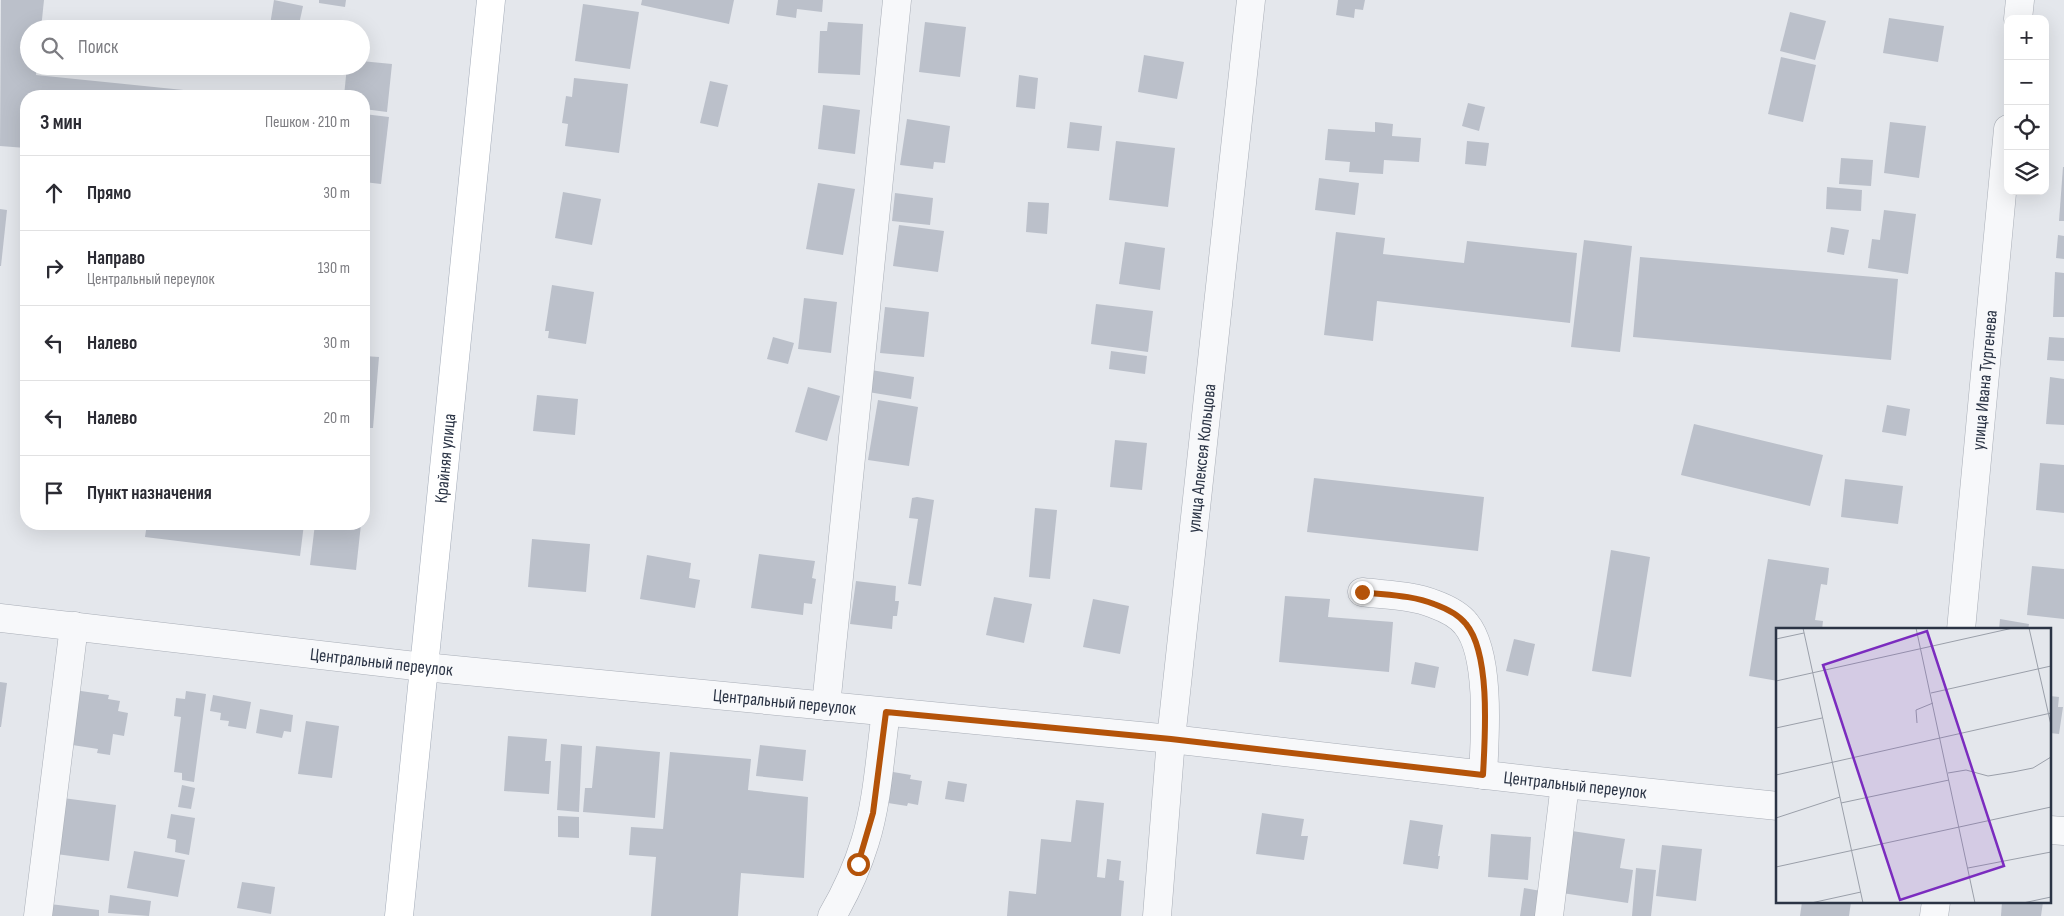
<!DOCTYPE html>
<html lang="ru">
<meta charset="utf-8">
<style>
body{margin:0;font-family:"Sofia Sans Condensed",sans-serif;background:#f2f2f3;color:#2b2b33}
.controls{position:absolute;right:15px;top:15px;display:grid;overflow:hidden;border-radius:10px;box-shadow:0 5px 20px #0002}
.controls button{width:45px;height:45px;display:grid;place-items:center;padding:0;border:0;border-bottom:1px solid #e1e1e2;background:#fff;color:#2b2b33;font:25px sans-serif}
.stop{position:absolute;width:15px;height:15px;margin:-11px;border:4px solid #b45309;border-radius:50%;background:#fff}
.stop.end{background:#b45309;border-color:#fff;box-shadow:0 1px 5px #0008}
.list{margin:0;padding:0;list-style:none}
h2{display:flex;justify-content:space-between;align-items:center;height:65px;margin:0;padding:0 20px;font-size:21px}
h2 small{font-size:16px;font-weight:400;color:#7c7c81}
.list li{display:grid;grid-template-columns:32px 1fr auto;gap:15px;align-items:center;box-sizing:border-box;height:75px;padding:0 20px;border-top:1px solid #e1e1e2}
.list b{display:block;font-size:19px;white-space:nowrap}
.list p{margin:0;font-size:16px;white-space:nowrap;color:#7c7c81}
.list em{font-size:16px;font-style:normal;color:#7c7c81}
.icon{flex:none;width:28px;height:28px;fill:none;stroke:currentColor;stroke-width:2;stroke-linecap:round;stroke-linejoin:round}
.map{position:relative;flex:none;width:2064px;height:916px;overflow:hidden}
.search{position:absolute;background:#fff;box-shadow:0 5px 20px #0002;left:20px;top:20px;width:350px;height:55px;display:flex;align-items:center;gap:12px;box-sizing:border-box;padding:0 18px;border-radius:28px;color:#7c7c81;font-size:19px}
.panel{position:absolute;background:#fff;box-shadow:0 5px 20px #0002;left:20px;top:90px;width:350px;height:440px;border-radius:20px}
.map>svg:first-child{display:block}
.building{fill:#bbc0ca}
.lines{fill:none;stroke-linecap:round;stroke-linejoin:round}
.minor-casing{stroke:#a9aeb7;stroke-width:29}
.major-casing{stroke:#a3abb8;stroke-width:29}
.minor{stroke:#f7f8fa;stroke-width:28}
.major{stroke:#fff;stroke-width:28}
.route{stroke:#b45309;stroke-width:6}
.labels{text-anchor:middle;stroke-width:4;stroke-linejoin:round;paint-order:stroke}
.street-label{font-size:18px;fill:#2b3445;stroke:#f4f6f9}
.inset-road{fill:none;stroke:#9a9fa9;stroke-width:1}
.view{fill:#7b2cbf;fill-opacity:0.15;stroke:#7b2cbf;stroke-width:2.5}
.inset-edge{fill:none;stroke:#2b3445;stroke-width:2.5}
</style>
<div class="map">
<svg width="2064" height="916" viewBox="0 0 2064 916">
<rect width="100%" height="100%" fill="#e4e7ec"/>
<!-- building -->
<g class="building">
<path d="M 1,0 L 44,0 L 41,29 L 29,29 L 29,66 L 37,66 L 36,75 L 213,93 L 213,96 L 26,96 L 26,148 L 0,146 Z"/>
<path d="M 274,0 L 303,6 L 298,29 L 270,25 Z"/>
<path d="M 319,0 L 346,0 L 345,7 L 319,3 Z"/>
<path d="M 642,0 L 734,0 L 729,24 L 641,5 Z"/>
<path d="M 778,0 L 823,0 L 822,12 L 797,9 L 796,18 L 776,15 Z"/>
<path d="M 1338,0 L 1365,0 L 1363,10 L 1355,9 L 1354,18 L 1336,15 Z"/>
<path d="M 583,4 L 639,12 L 630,69 L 575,61 Z"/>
<path d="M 1790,12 L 1826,21 L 1815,60 L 1780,51 Z"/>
<path d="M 1889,18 L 1944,26 L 1938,62 L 1883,53 Z"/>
<path d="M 828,22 L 863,24 L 860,75 L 818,73 L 820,31 L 827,31 Z"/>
<path d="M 925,22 L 966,27 L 960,77 L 919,72 Z"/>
<path d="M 1144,55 L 1184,62 L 1177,99 L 1138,92 Z"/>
<path d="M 1781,57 L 1816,65 L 1803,122 L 1768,114 Z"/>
<path d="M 361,61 L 392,64 L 387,112 L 364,109 L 364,96 L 344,96 L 347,66 L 361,66 Z"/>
<path d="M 1019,75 L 1038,78 L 1035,109 L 1016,107 Z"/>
<path d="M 574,78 L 628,84 L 619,153 L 565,146 L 568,124 L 562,123 L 566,96 L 572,97 Z"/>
<path d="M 710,81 L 728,85 L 718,127 L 700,123 Z"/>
<path d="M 1468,103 L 1485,107 L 1479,131 L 1462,126 Z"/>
<path d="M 823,105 L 860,110 L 855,154 L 818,149 Z"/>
<path d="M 364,114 L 389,117 L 381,184 L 364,182 Z"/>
<path d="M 907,119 L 950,126 L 945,163 L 934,162 L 933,169 L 900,165 Z"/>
<path d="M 1070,122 L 1102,126 L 1099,151 L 1067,148 Z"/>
<path d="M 1375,122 L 1393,124 L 1392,136 L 1421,138 L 1419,162 L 1384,160 L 1383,174 L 1349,172 L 1350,162 L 1325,160 L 1328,129 L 1375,132 Z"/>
<path d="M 1890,122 L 1926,126 L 1919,178 L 1884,173 Z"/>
<path d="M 1116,141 L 1175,148 L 1168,207 L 1109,200 Z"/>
<path d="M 1467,141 L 1489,143 L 1486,166 L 1465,164 Z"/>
<path d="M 1841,158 L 1873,160 L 1871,186 L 1839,184 Z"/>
<path d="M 2063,167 L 2064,167 L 2064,221 L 2059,221 Z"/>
<path d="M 1319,178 L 1359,183 L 1355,215 L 1315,210 Z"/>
<path d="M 818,183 L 855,189 L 843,255 L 806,249 Z"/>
<path d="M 1827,187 L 1862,190 L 1861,211 L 1826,209 Z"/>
<path d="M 563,192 L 601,199 L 592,245 L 555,238 Z"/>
<path d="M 895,193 L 933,198 L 930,225 L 892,221 Z"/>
<path d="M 1028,202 L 1049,203 L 1047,234 L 1026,232 Z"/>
<path d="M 0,209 L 7,210 L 1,266 L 0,266 Z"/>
<path d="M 1884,210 L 1916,214 L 1908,274 L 1868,268 L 1872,239 L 1880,240 Z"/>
<path d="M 899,225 L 944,231 L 938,272 L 893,266 Z"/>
<path d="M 1831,227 L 1849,230 L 1844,255 L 1827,252 Z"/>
<path d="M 1336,232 L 1385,238 L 1383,254 L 1464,263 L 1467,241 L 1577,253 L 1570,323 L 1377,301 L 1373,341 L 1324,335 Z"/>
<path d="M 2058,235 L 2064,236 L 2064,259 L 2056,258 Z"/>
<path d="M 1584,240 L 1632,246 L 1620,352 L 1571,347 Z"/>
<path d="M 1125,242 L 1165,248 L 1160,290 L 1119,284 Z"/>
<path d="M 1640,257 L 1898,279 L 1891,360 L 1633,337 Z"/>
<path d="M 2055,272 L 2064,273 L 2064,317 L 2053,317 Z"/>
<path d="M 552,285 L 594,292 L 586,344 L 548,338 L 549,331 L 545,331 Z"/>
<path d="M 804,298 L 837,302 L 831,353 L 798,349 Z"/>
<path d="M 1096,304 L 1153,311 L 1148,352 L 1091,344 Z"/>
<path d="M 885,307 L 929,312 L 924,357 L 880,353 Z"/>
<path d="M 773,337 L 794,343 L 788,364 L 767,359 Z"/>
<path d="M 2049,337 L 2064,338 L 2064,361 L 2047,360 Z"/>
<path d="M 1111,351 L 1147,356 L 1145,374 L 1109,369 Z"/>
<path d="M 364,356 L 379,357 L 373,428 L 364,428 Z"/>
<path d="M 871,370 L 914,377 L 911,399 L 868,392 Z"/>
<path d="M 2050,377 L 2064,379 L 2064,425 L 2046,424 Z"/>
<path d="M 808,387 L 840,396 L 827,441 L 795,432 Z"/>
<path d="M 537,395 L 578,399 L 575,435 L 533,431 Z"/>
<path d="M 878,400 L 918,407 L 909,466 L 868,460 Z"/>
<path d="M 1887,405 L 1910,409 L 1906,436 L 1882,432 Z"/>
<path d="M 1694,424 L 1823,455 L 1810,506 L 1681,475 Z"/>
<path d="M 1115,440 L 1147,443 L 1142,490 L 1110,487 Z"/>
<path d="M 2040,463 L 2064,465 L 2064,513 L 2036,510 Z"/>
<path d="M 1314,478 L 1484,497 L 1478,551 L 1307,532 Z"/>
<path d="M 1845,479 L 1903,486 L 1898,524 L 1841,517 Z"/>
<path d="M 917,497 L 934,500 L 921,586 L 908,584 L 918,519 L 909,518 L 912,498 Z"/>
<path d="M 1035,508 L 1057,510 L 1050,579 L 1029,577 Z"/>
<path d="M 147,524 L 304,524 L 300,556 L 145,537 Z"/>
<path d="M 315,524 L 361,524 L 356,570 L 310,565 Z"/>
<path d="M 532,539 L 590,544 L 586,592 L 528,587 Z"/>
<path d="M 1611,550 L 1650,557 L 1631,677 L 1592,671 Z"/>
<path d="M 759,554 L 815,561 L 812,578 L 816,579 L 812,604 L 804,603 L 803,615 L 751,608 Z"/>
<path d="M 647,555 L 691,563 L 689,578 L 700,580 L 695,608 L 640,599 Z"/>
<path d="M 1768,559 L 1829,568 L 1827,585 L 1821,584 L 1815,620 L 1823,621 L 1822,630 L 1778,630 L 1778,681 L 1749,676 Z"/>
<path d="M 2032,566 L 2064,569 L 2064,619 L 2027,615 Z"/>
<path d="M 856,581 L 896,586 L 895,601 L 899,601 L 897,616 L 893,616 L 892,629 L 850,624 Z"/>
<path d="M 1285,596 L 1330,599 L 1328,617 L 1393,622 L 1389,672 L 1279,662 Z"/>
<path d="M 994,597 L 1032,604 L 1024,643 L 986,635 Z"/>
<path d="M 1093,599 L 1129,606 L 1120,654 L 1083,647 Z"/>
<path d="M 2000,619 L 2029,624 L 2028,630 L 1999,630 Z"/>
<path d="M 1514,639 L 1535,644 L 1528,676 L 1506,671 Z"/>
<path d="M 1415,662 L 1439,667 L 1435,688 L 1411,684 Z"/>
<path d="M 0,682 L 7,683 L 1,727 L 0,727 Z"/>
<path d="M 74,690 L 109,695 L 108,699 L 120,701 L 118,711 L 128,713 L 124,736 L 113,734 L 110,755 L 97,753 L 98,749 L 66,744 Z"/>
<path d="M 186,691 L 206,694 L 194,782 L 182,780 L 182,773 L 174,772 L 181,717 L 174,716 L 176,698 L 185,699 Z"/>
<path d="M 213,695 L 251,702 L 246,729 L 228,726 L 229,721 L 220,720 L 221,713 L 210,711 Z"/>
<path d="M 2050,696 L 2059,697 L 2058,707 L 2063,707 L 2059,734 L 2050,733 Z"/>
<path d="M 260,709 L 293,715 L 291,732 L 284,731 L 282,738 L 256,733 Z"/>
<path d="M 306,721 L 339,726 L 332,778 L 298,774 Z"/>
<path d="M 508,736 L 547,739 L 545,761 L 551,761 L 549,794 L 504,791 Z"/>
<path d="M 561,744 L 582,746 L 579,812 L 557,810 Z"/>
<path d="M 760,745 L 806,750 L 803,781 L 756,776 Z"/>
<path d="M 596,746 L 660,752 L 655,818 L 583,812 L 585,788 L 592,788 Z"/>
<path d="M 670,752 L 751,759 L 748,790 L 808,797 L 804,878 L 741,873 L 738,916 L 651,916 L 656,857 L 629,855 L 631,827 L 663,829 Z"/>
<path d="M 893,772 L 911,775 L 910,779 L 922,781 L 918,805 L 908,803 L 907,806 L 888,803 Z"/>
<path d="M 948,781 L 967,784 L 964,802 L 945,799 Z"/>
<path d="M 182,785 L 195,788 L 191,809 L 178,807 Z"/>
<path d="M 63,798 L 116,805 L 109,861 L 56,854 Z"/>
<path d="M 1076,800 L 1104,803 L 1097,877 L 1105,878 L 1107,859 L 1121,861 L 1119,880 L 1124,881 L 1121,916 L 1007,916 L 1009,891 L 1036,894 L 1041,839 L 1071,842 Z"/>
<path d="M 1262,813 L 1304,819 L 1301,836 L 1308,836 L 1304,860 L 1256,854 Z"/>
<path d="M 171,814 L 195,818 L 189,855 L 175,852 L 176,840 L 167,838 Z"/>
<path d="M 558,816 L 579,817 L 579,838 L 558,837 Z"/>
<path d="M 1410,820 L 1443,825 L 1438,856 L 1440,856 L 1438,869 L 1403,864 Z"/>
<path d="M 1572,831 L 1625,839 L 1620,868 L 1633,870 L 1628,903 L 1562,893 Z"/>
<path d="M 1491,834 L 1531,837 L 1528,880 L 1488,877 Z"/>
<path d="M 1662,845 L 1702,849 L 1696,901 L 1656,896 Z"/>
<path d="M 134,851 L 185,860 L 178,897 L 127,888 Z"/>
<path d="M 1636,868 L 1656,870 L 1651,916 L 1632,916 Z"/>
<path d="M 242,882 L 275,887 L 271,914 L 237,908 Z"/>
<path d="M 1524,888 L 1541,891 L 1538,916 L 1520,916 Z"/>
<path d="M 110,895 L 151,901 L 149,916 L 108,913 Z"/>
<path d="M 1802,902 L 1851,902 L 1849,916 L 1800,916 Z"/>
<path d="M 2002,902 L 2043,902 L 2041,916 L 2001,916 Z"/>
<path d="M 50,904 L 99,910 L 99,916 L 48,916 Z"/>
</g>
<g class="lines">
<!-- minor casing -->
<g class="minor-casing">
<g id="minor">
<path d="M 2018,19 L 2020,0"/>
<path d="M 1362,592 C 1385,595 1412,595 1434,604 C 1445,608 1459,615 1466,624 C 1491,654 1485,737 1483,775"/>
<path id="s1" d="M 0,618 L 424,667 L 1171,739 L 1565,784 L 1778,806"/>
<path id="s2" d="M 1961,630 L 2008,129"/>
<path d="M 826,706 L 897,0"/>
<path d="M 2050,830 L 2064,831"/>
<path d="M 38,916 L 74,626"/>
<path d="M 832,916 C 846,892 857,868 865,842 C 878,800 880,754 886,712"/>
<path id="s3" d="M 1157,916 L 1171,739 L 1251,0"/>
<path d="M 1549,916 L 1565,784"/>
<path d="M 1934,916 L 1936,902"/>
</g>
</g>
<!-- major casing -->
<g class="major-casing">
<g id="major">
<path id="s4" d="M 399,916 L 491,0"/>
</g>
</g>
<!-- minor -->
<use href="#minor" class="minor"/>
<!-- major -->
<use href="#major" class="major"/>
</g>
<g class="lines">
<!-- route -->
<path class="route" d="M 858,864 L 873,813 L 886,712 L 1171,739 L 1483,775 C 1485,737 1491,654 1466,624 C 1459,615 1445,608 1434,604 C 1412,595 1385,595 1362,592"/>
</g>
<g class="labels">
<!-- street labels -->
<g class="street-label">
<text dy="6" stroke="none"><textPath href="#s2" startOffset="251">улица Ивана Тургенева</textPath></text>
<text dy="6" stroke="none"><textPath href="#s4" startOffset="460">Крайняя улица</textPath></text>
<text dy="6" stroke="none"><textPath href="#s3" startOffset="460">улица Алексея Кольцова</textPath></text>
<text dy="6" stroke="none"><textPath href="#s1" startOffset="384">Центральный переулок</textPath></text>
<text dy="6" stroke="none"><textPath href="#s1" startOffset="789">Центральный переулок</textPath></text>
<text dy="6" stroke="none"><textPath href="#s1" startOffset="1584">Центральный переулок</textPath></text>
</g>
</g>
<!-- overview -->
<g transform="translate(1776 628)">
<rect width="275" height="275" fill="#e4e7ec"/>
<path class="inset-road" d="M 27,0 L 87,275M 140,0 L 199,275M 253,0 L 275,97M 0,11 L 28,5M 0,53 L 237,0M 155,65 L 275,38M 141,95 L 140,82 L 157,75M 0,100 L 46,90M 172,145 L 190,142 L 212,148 L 237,144 L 257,140 L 275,129M 0,147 L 275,85M 65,175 L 173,152M 0,190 L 64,169M 0,239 L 275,179M 192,240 L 275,224M 35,275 L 85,264M 247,275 L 275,269"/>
<path class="view" d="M 151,3 L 228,238 L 124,272 L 47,37 Z"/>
<rect width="275" height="275" class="inset-edge"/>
</g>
</svg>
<div class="controls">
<button>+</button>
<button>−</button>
<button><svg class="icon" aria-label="locate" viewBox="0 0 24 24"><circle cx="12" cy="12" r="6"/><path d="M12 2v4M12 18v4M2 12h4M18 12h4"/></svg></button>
<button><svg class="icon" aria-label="layers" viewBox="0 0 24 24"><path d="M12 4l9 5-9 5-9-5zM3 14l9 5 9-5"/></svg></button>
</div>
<div class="stop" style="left:858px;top:864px"></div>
<div class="stop end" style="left:1362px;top:592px"></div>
<div class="search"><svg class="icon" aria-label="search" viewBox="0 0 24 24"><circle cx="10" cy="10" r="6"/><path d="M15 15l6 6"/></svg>Поиск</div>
<section class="panel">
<h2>3 мин<small>Пешком · 210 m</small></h2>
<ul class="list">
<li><svg class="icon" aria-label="ahead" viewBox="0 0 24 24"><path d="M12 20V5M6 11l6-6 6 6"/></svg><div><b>Прямо</b></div><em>30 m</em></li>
<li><svg class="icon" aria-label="right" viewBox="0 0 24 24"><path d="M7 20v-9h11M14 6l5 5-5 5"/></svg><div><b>Направо</b><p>Центральный переулок</p></div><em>130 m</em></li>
<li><svg class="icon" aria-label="left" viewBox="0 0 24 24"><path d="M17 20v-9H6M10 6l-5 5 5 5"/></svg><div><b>Налево</b></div><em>30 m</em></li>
<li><svg class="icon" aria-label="left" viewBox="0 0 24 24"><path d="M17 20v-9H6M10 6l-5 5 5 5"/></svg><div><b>Налево</b></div><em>20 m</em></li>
<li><svg class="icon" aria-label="arrive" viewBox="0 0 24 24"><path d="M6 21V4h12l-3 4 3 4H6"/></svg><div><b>Пункт назначения</b></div></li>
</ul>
</section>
</div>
